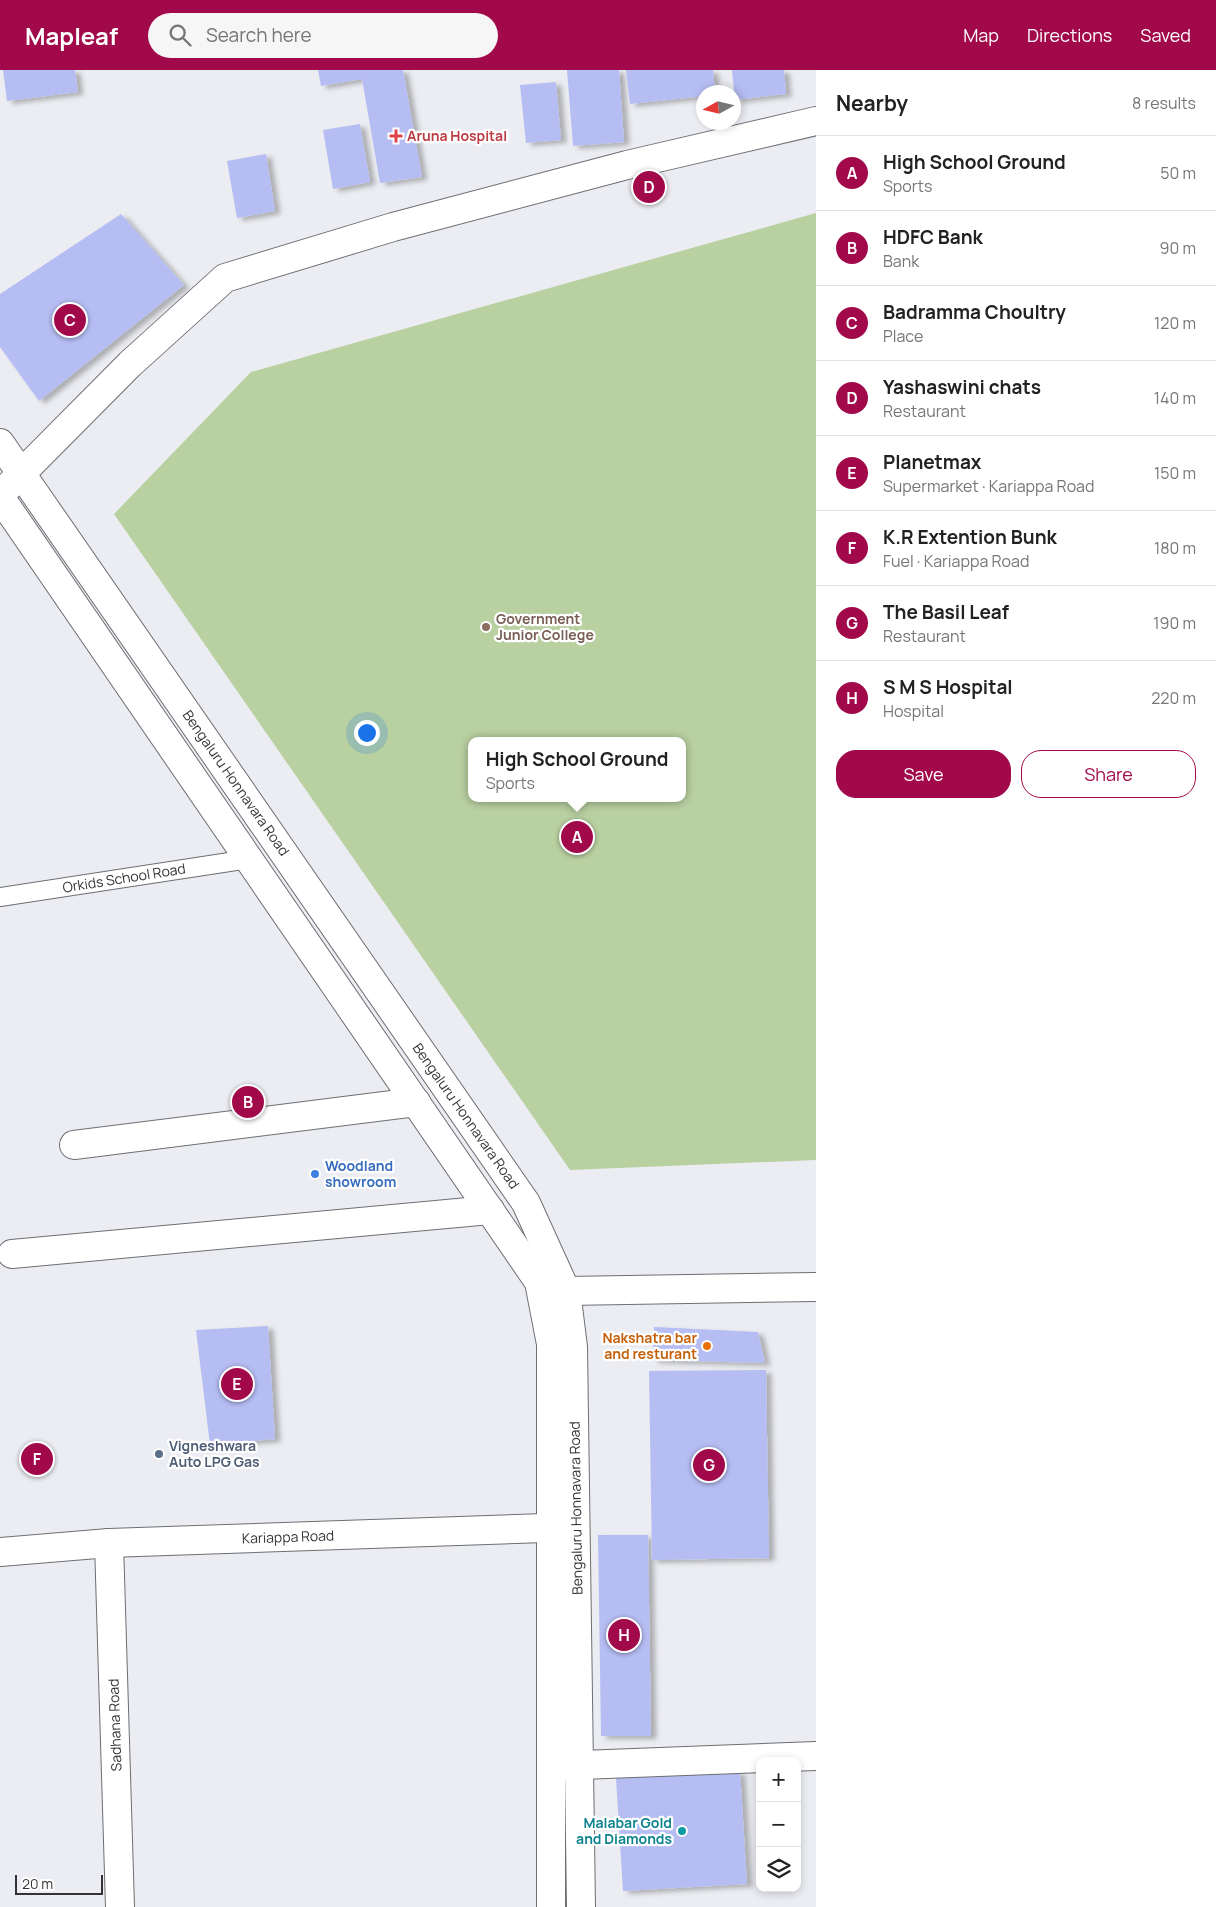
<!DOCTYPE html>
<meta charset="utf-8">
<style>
body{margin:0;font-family:Manrope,sans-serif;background:#f6f6f6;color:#222}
.controls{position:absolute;right:15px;bottom:15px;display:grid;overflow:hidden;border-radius:10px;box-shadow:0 2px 8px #0003}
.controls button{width:45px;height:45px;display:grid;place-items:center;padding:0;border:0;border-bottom:1px solid #e0e0e0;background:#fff;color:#222;font:25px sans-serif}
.compass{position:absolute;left:696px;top:15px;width:45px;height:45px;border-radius:50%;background:#fff;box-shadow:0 2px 8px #0003;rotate:262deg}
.scale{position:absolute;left:15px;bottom:12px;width:88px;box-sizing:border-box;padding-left:5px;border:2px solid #343436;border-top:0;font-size:14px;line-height:18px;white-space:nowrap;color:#343436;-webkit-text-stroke:4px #fff;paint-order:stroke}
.you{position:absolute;left:366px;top:662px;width:18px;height:18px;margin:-12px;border:4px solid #fff;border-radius:50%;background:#1a73e8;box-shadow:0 0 0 8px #1a73e833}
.badge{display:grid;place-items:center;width:32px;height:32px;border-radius:50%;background:#a1094a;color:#fff;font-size:16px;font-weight:700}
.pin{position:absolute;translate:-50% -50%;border:2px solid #fff;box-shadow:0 1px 5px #0006}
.popup{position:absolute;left:468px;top:667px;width:218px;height:65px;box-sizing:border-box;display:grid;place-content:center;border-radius:10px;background:#fff;filter:drop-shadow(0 1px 4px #0005);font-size:16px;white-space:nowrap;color:#767676}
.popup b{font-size:19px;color:#222}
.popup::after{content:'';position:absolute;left:50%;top:100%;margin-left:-10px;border:10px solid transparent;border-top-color:#fff}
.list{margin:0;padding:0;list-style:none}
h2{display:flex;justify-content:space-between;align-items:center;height:65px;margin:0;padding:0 20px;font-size:21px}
h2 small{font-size:16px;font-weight:400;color:#767676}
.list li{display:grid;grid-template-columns:32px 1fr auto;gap:15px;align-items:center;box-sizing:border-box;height:75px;padding:0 20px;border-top:1px solid #e0e0e0}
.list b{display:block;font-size:19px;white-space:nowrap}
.list p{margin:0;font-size:16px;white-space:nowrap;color:#767676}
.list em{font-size:16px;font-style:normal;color:#767676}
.actions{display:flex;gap:10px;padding:15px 20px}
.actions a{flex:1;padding:11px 0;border:1px solid #a1094a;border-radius:20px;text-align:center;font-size:18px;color:#a1094a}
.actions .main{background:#a1094a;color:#fff}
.icon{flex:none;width:28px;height:28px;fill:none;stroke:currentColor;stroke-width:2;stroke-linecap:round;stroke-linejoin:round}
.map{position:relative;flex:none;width:816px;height:1837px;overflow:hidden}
header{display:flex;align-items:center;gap:30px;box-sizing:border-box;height:70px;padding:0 25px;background:#a1094a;color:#fff}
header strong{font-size:24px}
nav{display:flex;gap:28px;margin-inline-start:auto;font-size:18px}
.search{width:350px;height:45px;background:#f6f6f6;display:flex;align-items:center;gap:12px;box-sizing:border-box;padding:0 18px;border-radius:28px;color:#767676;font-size:19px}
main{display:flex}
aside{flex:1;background:#fff}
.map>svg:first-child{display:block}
.green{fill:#b9d0a1;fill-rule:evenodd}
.building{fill:#b5bdf3;filter:url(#shadow)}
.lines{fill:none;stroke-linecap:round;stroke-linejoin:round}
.service-casing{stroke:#6d6e72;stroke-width:20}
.minor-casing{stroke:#6d6e72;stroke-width:30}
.tertiary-casing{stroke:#6d6e72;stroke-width:30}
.secondary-casing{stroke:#6d6e72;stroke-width:30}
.primary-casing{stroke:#6d6e72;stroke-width:30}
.service{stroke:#fff;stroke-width:18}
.minor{stroke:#fff;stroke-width:28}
.tertiary{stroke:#fff;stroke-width:28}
.secondary{stroke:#fff;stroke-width:28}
.primary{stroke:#fff;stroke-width:28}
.health-dot{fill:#e0444e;stroke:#fff;stroke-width:2}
.education-dot{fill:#8d6e63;stroke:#fff;stroke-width:2}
.shop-dot{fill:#3f7fe0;stroke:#fff;stroke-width:2}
.food-dot{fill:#e8710a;stroke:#fff;stroke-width:2}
.service-dot{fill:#5c6f8a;stroke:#fff;stroke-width:2}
.culture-dot{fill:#0f9aa8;stroke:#fff;stroke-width:2}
.labels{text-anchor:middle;stroke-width:4.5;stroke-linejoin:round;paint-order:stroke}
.health-label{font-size:14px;font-weight:bold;fill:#be3a42;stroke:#fff;text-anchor:start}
.education-label{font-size:14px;font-weight:bold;fill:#785e54;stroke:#fff;text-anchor:start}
.street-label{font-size:14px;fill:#343436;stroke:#fff}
.shop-label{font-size:14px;font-weight:bold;fill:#366cbe;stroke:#fff;text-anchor:start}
.food-label{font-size:14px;font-weight:bold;fill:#c56008;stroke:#fff;text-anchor:end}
.service-label{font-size:14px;font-weight:bold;fill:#4e5e75;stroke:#fff;text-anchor:start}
.culture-label{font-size:14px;font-weight:bold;fill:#0d838f;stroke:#fff;text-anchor:end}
</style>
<header>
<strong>Mapleaf</strong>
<div class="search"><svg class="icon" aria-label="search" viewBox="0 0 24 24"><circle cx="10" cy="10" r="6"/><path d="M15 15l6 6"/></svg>Search here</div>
<nav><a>Map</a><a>Directions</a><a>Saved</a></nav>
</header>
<main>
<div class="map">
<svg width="816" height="1837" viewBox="0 0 816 1837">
<defs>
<filter id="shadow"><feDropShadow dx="5.5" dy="3" stdDeviation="2.5" flood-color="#0004"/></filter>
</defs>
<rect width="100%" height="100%" fill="#ecedf2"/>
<!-- green -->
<path class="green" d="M 816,143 L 816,1090 L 570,1100 L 114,444 L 251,302 ZM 472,671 L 682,671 L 682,728 L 472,728 Z"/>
<!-- building -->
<g class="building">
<path d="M 3,0 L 75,0 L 78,22 L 7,31 Z"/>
<path d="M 318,0 L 403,0 L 422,107 L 380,113 L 362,9 L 321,16 Z"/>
<path d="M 567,0 L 619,0 L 624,72 L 573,76 Z"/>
<path d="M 626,0 L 713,0 L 715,22 L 704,22 L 704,26 L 630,34 Z"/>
<path d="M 732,0 L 784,0 L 786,24 L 735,30 Z"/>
<path d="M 556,12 L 561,70 L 526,73 L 520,15 Z"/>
<path d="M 360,54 L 370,112 L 333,119 L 323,60 Z"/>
<path d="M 266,84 L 275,141 L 237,148 L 227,91 Z"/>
<path d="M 121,144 L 184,215 L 39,331 L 0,277 L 0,224 Z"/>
<path d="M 268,1256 L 275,1369 L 210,1375 L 196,1260 Z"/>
<path d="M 654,1257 L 758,1262 L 765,1293 L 653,1290 Z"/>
<path d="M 766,1300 L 769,1488 L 652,1490 L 649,1301 Z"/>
<path d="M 598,1465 L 648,1465 L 651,1666 L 601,1666 Z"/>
<path d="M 740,1701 L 747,1814 L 623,1821 L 616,1708 Z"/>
</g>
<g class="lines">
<!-- service casing -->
<g class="service-casing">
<path id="service" d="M 0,827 L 249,789"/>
</g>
<!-- minor casing -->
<g class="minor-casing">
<g id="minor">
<path d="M 74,1075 L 416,1032"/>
<path d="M 12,1184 L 490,1140"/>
<path d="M 566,1221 L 816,1217"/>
<path d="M 109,1473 L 120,1837"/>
<path d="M 555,1696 L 816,1686"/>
</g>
</g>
<!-- tertiary casing -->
<g class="tertiary-casing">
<path id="tertiary" d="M 0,1482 L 109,1473 L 575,1457"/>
</g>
<!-- secondary casing -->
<g class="secondary-casing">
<path id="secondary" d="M 0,425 L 130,294 L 225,208 L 393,157 L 627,95 L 816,51"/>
</g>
<!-- primary casing -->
<g class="primary-casing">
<g id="primary">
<path d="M 0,373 L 526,1133 L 566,1221 L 573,1277 L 581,1837"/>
<path d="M 0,427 L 539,1212 L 551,1274 L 551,1837"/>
</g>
</g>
<!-- service -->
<use href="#service" class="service"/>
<!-- minor -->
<use href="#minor" class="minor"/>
<!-- tertiary -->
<use href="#tertiary" class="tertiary"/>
<!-- secondary -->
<use href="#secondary" class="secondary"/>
<!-- primary -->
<use href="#primary" class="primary"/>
</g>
<!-- markers -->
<path class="health-dot" d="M393.5 58.5h5v5h5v5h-5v5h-5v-5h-5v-5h5z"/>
<circle class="education-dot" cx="486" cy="557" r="5"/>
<circle class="shop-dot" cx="315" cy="1104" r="5"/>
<circle class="food-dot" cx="707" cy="1276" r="5"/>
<circle class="service-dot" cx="159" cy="1384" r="5"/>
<circle class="culture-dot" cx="682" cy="1761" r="5"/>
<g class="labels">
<!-- health labels -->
<g class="health-label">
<text x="407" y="71">Aruna Hospital</text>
</g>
<!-- education labels -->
<g class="education-label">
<text x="496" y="554">Government<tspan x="496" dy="16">Junior College</tspan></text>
</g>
<!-- street labels -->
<g class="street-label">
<text transform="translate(236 713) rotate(55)" y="5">Bengaluru Honnavara Road</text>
<text transform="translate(124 808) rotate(-9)" y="5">Orkids School Road</text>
<text transform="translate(466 1046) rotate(55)" y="5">Bengaluru Honnavara Road</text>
<text transform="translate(576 1438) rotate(-91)" y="5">Bengaluru Honnavara Road</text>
<text transform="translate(288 1467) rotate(-2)" y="5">Kariappa Road</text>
<text transform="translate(115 1655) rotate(-92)" y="5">Sadhana Road</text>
</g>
<!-- shop labels -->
<g class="shop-label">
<text x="325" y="1101">Woodland<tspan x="325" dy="16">showroom</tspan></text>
</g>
<!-- food labels -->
<g class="food-label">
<text x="697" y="1273">Nakshatra bar<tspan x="697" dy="16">and resturant</tspan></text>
</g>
<!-- service labels -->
<g class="service-label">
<text x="169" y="1381">Vigneshwara<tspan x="169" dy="16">Auto LPG Gas</tspan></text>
</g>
<!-- culture labels -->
<g class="culture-label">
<text x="672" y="1758">Malabar Gold<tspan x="672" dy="16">and Diamonds</tspan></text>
</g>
</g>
</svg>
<div class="controls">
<button>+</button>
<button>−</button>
<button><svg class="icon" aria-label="layers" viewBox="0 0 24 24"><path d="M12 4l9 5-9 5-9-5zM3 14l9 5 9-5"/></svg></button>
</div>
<svg class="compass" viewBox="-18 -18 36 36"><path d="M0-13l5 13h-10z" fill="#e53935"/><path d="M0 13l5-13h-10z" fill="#767676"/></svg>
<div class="scale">20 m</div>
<div class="you"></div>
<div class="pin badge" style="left:577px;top:767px">A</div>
<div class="popup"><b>High School Ground</b>Sports</div>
<div class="pin badge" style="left:248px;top:1032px">B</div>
<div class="pin badge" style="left:70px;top:250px">C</div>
<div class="pin badge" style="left:649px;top:117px">D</div>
<div class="pin badge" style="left:237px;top:1314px">E</div>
<div class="pin badge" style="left:37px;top:1389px">F</div>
<div class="pin badge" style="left:709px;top:1395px">G</div>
<div class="pin badge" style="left:624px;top:1565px">H</div>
</div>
<aside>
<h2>Nearby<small>8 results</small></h2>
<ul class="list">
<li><span class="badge">A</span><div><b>High School Ground</b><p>Sports</p></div><em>50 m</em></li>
<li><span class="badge">B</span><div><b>HDFC Bank</b><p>Bank</p></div><em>90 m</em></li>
<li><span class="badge">C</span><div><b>Badramma Choultry</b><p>Place</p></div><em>120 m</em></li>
<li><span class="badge">D</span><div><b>Yashaswini chats</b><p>Restaurant</p></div><em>140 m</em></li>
<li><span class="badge">E</span><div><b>Planetmax</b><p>Supermarket · Kariappa Road</p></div><em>150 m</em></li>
<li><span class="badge">F</span><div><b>K.R Extention Bunk</b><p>Fuel · Kariappa Road</p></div><em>180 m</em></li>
<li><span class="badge">G</span><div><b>The Basil Leaf</b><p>Restaurant</p></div><em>190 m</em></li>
<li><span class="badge">H</span><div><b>S M S Hospital</b><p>Hospital</p></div><em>220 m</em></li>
</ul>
<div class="actions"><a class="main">Save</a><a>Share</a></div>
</aside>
</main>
